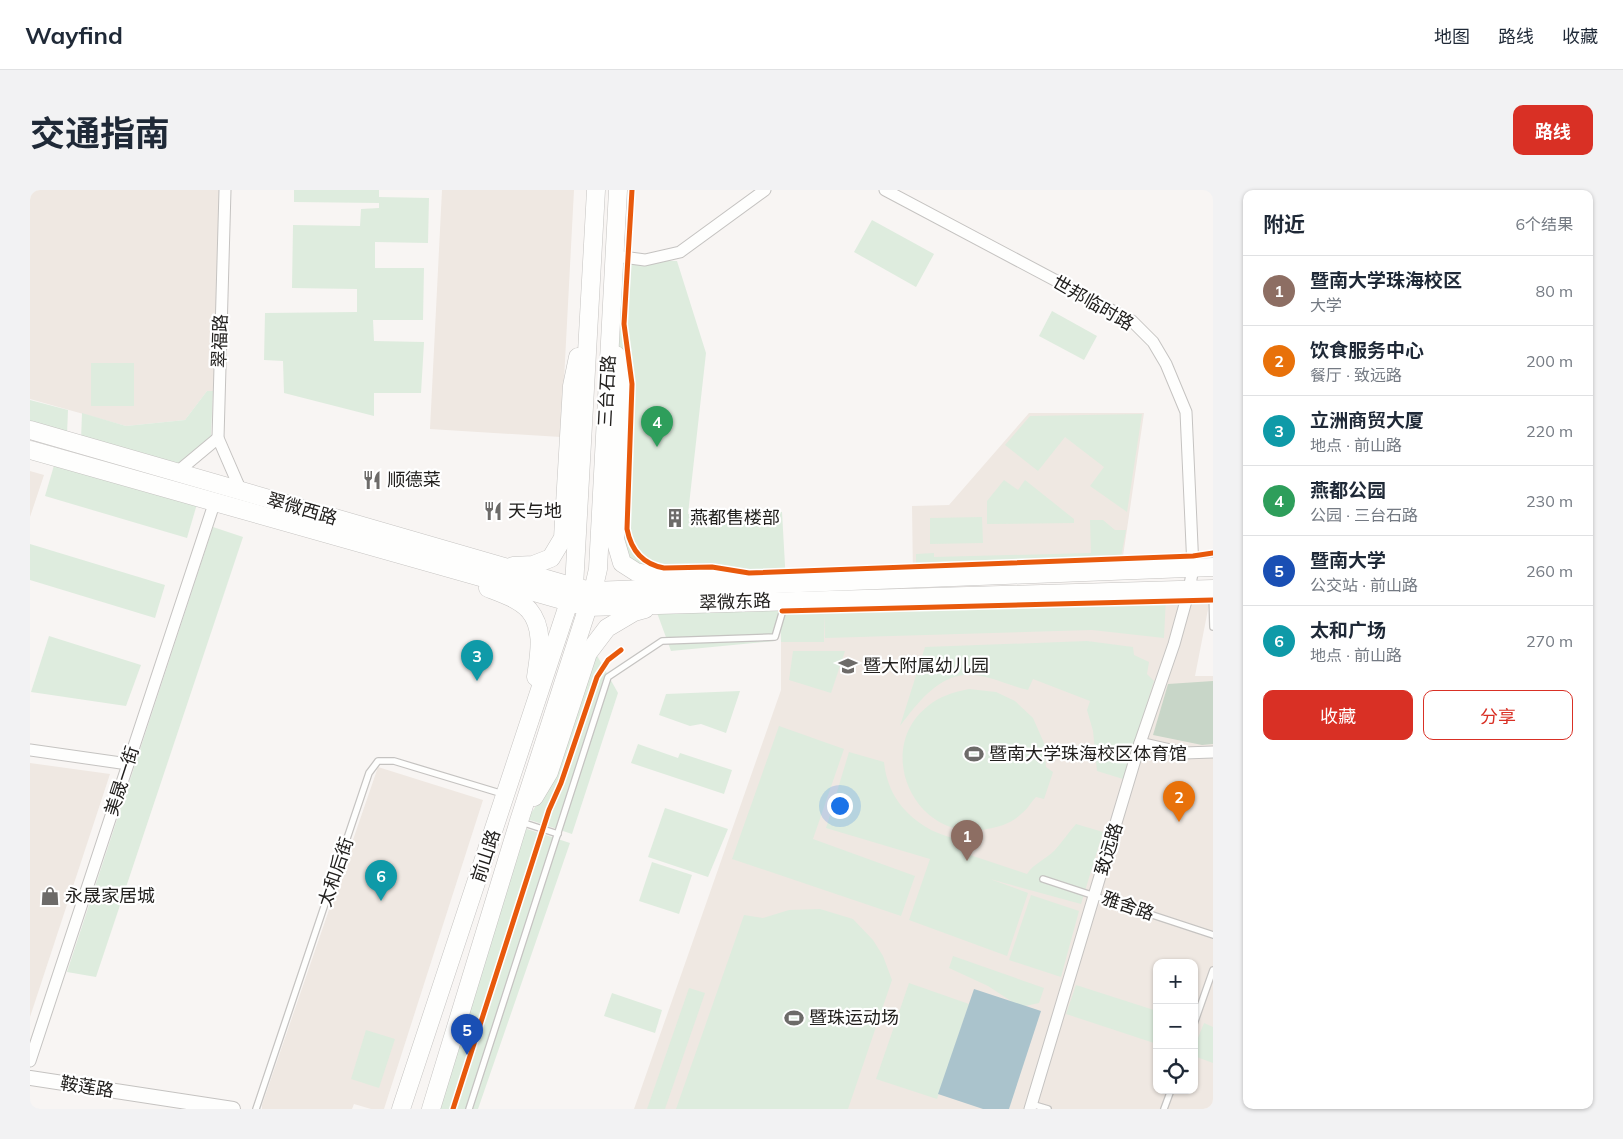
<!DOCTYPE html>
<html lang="zh">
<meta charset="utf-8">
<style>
body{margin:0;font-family:Mulish,"Noto Sans SC",sans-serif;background:#f2f2f3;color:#1f2937}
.controls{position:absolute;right:15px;bottom:15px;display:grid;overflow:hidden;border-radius:10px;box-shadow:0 1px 4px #0004}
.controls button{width:45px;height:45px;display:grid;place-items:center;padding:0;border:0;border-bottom:1px solid #e0e1e3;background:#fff;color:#1f2937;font:25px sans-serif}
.you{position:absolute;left:809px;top:615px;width:18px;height:18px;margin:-12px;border:4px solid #fff;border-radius:50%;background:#1a73e8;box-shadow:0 0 0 8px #1a73e833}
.badge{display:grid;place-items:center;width:32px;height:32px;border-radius:50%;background:#d93025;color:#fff;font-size:16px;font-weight:700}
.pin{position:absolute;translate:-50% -41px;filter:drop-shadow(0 1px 2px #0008)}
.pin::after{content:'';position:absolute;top:26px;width:18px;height:15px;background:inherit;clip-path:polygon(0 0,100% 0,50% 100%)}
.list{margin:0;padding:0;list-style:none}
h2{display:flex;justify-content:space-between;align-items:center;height:65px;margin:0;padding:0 20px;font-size:21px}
h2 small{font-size:16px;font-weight:400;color:#747a83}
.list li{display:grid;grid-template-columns:32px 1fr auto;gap:15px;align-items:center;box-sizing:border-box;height:70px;padding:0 20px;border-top:1px solid #e0e1e3}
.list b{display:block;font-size:19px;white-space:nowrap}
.list p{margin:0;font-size:16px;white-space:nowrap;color:#747a83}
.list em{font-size:16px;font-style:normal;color:#747a83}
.actions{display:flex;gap:10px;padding:15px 20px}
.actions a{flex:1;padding:11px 0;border:1px solid #d93025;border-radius:10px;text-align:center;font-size:18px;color:#d93025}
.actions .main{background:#d93025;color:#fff}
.icon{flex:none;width:28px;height:28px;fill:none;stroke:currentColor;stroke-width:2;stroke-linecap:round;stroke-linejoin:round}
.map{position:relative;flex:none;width:1183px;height:919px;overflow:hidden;border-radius:10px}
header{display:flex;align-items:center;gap:30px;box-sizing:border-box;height:70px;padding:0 25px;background:#fff;border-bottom:1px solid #e0e1e3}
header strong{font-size:24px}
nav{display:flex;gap:28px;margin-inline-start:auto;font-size:18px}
.intro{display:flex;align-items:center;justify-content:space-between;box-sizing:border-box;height:120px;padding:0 30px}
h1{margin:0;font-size:35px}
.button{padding:12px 22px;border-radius:10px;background:#d93025;color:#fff;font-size:18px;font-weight:700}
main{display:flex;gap:30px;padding:0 30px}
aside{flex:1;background:#fff;border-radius:10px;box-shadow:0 1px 4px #0004}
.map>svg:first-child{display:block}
.built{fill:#efe8e2;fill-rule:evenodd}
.green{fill:#deecde}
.forest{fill:#c8d6c8}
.water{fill:#aac3cc}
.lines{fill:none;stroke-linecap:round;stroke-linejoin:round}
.service-casing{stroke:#c5c3c1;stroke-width:8}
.minor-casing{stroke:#c5c3c1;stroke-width:13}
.tertiary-casing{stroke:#c5c3c1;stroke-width:16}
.primary-casing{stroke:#c5c3c1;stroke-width:19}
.service{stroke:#fefefd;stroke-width:5.5}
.minor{stroke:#fefefd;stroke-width:11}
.tertiary{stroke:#fefefd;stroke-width:14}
.primary{stroke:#fefefd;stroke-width:18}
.cycleway-casing{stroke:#fff;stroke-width:8}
.cycleway{stroke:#e8590c;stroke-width:5}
.labels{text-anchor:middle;stroke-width:4.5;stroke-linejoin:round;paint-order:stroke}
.street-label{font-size:18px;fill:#22201e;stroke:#fff}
.poi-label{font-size:18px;fill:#22201e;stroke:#fff;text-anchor:start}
</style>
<header>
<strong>Wayfind</strong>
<nav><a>地图</a><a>路线</a><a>收藏</a></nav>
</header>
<div class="intro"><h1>交通指南</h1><a class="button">路线</a></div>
<main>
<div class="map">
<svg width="1183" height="919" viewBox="0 0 1183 919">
<rect width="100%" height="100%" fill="#f8f5f3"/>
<!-- built -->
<g class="built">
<path d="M 0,0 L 194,0 L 189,202 L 177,201 L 155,230 L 96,236 L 0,209 Z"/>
<path d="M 412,0 L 544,0 L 531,247 L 400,239 Z"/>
<path d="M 999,223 L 1114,223 L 1091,380 L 883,388 L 882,316 L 919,315 Z"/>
<path d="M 0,281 L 14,285 L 0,327 Z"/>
<path d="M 1182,399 L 1165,486 L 1183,486 L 1183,919 L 604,919 L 751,500 L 751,452 L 794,451 L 794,410 ZM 1127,773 L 1164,773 L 1164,900 L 1127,900 Z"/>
<path d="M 0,573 L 80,584 L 0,827 Z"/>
<path d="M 348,577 L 453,610 L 354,919 L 341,919 L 324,914 L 322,919 L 232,919 L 232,915 Z"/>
</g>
<!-- green -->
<g class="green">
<path d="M 264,0 L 349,0 L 349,7 L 399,8 L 398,53 L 345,52 L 345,78 L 394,78 L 393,130 L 343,130 L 344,151 L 394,152 L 391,203 L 344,203 L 344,226 L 254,203 L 253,171 L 234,170 L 235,123 L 327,122 L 327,99 L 262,98 L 263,35 L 330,36 L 331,19 L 349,18 L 349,13 L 264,12 Z"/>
<path d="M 842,30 L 904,64 L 886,97 L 824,62 Z"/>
<path d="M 585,66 L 615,70 L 647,71 L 676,163 L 658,324 L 752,322 L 756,393 L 621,385 L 592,373 L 581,134 Z"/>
<path d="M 1022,121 L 1067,146 L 1054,170 L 1009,146 Z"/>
<rect x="61" y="173" width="43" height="43"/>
<path d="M 177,201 L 183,201 L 181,246 L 146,275 L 51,250 L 52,223 L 96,236 L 155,230 Z"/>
<path d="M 0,210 L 38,220 L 37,245 L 0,234 Z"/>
<path d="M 1112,224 L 1097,322 L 1060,296 L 1074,277 L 1035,247 L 1008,281 L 975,255 L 1000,226 Z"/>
<path d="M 25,272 L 167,314 L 157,348 L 15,306 Z"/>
<path d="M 974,290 L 988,300 L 995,290 L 1044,329 L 1044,333 L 957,334 L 957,311 Z"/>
<path d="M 952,327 L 953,353 L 900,354 L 900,328 Z"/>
<path d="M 1060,330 L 1073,330 L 1085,340 L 1096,340 L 1089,378 L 886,385 L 886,364 L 904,363 L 904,367 L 1061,363 Z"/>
<path d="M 183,337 L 213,347 L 66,787 L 37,782 Z"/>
<path d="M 0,354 L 135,395 L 125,428 L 0,390 Z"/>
<path d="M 1136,407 L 1134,448 L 1062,440 L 795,448 L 794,423 L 794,452 L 751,452 L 750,418 L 745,451 L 641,461 L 626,420 Z"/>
<path d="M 19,446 L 111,475 L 96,516 L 1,502 Z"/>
<path d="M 1057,451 L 1103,457 L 1104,465 L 1119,472 L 1117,484 L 1124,491 L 1093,589 L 1067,581 L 1063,541 L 1057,520 L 1060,511 L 1003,489 L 998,500 C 980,496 963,487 945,485 C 911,481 888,512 870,536 L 895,457 Z"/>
<path d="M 763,461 L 815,461 L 801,503 L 759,490 Z"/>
<path d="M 565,462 L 588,503 L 542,644 L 497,629 L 525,588 Z"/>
<path d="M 939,499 L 966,502 L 985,511 L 1003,528 L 1014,553 L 1016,577 L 1023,582 L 1014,609 L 1006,607 C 1001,612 997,620 991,624 C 982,633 969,637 957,639 C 886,654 842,560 898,516 C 910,506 924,502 939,499 Z"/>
<path d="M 710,501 L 696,543 L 671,534 L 660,536 L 629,525 L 636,504 Z"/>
<path d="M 749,536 L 814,559 L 783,649 L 885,686 L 871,726 L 702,669 Z"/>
<path d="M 608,554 L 648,568 L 650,563 L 702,580 L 694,604 L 601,573 Z"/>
<path d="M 819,562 L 854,572 C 857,603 874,625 901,640 C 913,646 928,649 941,654 L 940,665 L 997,684 C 1003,674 1016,669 1025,660 C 1032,652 1039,642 1046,634 L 1073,642 L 1051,714 L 960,689 L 998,703 L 977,766 L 879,730 L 900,669 L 796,638 Z"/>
<path d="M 635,618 L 698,639 L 678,687 L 618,667 Z"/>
<path d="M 491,637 L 540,653 L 448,919 L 404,919 Z"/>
<path d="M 622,672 L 662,685 L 649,724 L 609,711 Z"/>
<path d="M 1001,705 L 1049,721 L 1031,787 L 979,770 Z"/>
<path d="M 790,719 L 823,729 L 843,750 L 853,766 L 862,790 L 818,919 L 646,919 L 714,725 L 733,728 L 759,720 Z"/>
<path d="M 923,766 L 1014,798 L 1009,813 L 995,816 L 984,813 L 958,796 L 919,778 Z"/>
<path d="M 879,793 L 939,814 L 907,909 L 846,889 Z"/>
<path d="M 1046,795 L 1127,821 L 1127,854 L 1036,824 Z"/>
<path d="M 659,798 L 675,803 L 635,919 L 617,919 Z"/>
<path d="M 582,803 L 632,820 L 625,843 L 574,826 Z"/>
<path d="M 1174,833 L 1183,837 L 1183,873 L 1164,866 L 1164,858 Z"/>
<path d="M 336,840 L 365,849 L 349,898 L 321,889 Z"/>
</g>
<!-- forest -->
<path class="forest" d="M 1183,491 L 1183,554 L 1172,555 L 1123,545 L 1138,494 Z"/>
<!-- water -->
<path class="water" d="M 944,799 L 1011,821 L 979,919 L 953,919 L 908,904 Z"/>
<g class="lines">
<!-- service casing -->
<g class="service-casing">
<g id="service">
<path d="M 1182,401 L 1183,437"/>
<path d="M 491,632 L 528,644"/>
<path d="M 1013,689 L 1183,745"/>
<path d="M 1164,834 L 1183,780"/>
<path d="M 1001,914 L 1018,919"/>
<path d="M 226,919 L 339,583 L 348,571 L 364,571 L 473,604"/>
<path d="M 439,919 L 578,487 L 632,451 L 745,447 L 755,413"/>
<path d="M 1134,919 L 1141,900"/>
</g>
</g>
<!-- minor casing -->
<g class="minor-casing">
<g id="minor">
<path d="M 195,0 L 188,248 L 211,301"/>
<path d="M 855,0 L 1102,131 L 1123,152 L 1136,174 L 1156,222 L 1163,378 L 1159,400 L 1144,454 L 1110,553 L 1000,919"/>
<path d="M 585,66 L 615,70 L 650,62 L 735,0"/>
<path d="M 146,283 L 188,248"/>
<path d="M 1110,553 L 1154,563 L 1183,562"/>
<path d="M 0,560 L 98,574"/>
<path d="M 0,871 L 185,311"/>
</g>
</g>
<!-- tertiary casing -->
<g class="tertiary-casing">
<path id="tertiary" d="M 0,888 L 203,919"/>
</g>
<!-- primary casing -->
<g class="primary-casing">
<g id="primary">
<path d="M 586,165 L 591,191 L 585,349 L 592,373 L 606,382 L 621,385 L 681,383 L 707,389"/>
<path d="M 0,240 L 544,397 L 563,401 L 1183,377"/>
<path d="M 0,260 L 557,417 L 1183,399"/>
<path d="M 483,376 L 503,375 L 521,368 L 533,348 L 542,196 L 548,167"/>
<path d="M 458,398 C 471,403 489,409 499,420 C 515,439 509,465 506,487"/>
<path d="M 504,607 L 519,582 L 558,463 L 577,438 L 604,422 L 615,419"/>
<path d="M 371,919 L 544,397 L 566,0"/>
<path d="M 401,919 L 489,631 L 563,401 L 568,379 L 588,0"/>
</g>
</g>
<!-- service -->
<use href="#service" class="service"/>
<!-- minor -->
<use href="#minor" class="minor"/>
<!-- tertiary -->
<use href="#tertiary" class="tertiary"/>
<!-- primary -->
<use href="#primary" class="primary"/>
<!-- cycleway casing -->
<g class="cycleway-casing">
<g id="cycleway">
<path d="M 602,0 L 594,134 L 602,194 L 597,339 C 601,360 612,374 634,378 L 682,377 L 719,383 L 1163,366 L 1183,363"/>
<path d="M 752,421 L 1183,410"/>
<path d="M 423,919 L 519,620 L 531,593 L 567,487 L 578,470 L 591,460"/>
</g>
</g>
<!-- cycleway -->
<use href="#cycleway" class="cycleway"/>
</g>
<!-- icons -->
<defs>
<g id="restaurant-bare" transform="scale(1.5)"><path d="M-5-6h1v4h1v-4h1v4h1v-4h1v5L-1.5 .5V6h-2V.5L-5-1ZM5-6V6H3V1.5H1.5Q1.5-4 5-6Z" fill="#6d6b69" stroke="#fff" stroke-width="2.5" paint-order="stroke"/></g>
<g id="building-bare" transform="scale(1.5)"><path d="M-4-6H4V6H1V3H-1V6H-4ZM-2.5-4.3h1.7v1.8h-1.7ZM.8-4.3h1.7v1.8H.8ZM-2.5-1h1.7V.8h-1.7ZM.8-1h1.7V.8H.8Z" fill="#6d6b69" stroke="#fff" stroke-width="2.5" paint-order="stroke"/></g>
<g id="school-bare" transform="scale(1.5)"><path d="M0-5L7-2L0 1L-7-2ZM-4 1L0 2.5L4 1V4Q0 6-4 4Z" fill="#6d6b69" stroke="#fff" stroke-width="2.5" paint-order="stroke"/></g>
<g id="stadium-bare" transform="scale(1.5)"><path d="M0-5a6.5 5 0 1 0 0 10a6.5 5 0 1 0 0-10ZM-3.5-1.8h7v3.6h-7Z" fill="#6d6b69" stroke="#fff" stroke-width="2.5" paint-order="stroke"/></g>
<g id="shop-bare" transform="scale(1.5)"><path d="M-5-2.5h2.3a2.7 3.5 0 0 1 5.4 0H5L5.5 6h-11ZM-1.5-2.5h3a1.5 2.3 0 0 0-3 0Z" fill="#6d6b69" stroke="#fff" stroke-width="2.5" paint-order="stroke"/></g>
</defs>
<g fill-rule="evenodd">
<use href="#restaurant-bare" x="342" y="290"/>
<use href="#restaurant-bare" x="463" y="321"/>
<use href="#building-bare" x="645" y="328"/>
<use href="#school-bare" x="818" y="476"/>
<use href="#stadium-bare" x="944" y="564"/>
<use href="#shop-bare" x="20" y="706"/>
<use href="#stadium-bare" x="764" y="828"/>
</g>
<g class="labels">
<!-- street labels -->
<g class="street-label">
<text transform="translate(1063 113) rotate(30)" y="6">世邦临时路</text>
<text transform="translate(190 151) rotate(-88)" y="6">翠福路</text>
<text transform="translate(577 201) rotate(-87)" y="6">三台石路</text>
<text transform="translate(272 319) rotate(16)" y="6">翠微西路</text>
<text transform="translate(705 412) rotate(-2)" y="6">翠微东路</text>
<text transform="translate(92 591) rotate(-72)" y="6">美晟一街</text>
<text transform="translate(1079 659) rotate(-73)" y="6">致远路</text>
<text transform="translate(456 666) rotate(-72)" y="6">前山路</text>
<text transform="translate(306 682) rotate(-71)" y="6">太和后街</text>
<text transform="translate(1098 716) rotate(19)" y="6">雅舍路</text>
<text transform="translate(57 897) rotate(9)" y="6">鞍莲路</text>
</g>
<!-- poi labels -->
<g class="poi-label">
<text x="357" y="296">顺德菜</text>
<text x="478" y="327">天与地</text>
<text x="660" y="334">燕都售楼部</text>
<text x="833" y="482">暨大附属幼儿园</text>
<text x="959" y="570">暨南大学珠海校区体育馆</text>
<text x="35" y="712">永晟家居城</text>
<text x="779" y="834">暨珠运动场</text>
</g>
</g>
</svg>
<div class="controls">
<button>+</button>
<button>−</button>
<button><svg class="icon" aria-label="locate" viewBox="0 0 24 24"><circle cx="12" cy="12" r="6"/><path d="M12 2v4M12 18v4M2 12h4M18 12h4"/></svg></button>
</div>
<div class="you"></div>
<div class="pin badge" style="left:937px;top:671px;background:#8d6e63">1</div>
<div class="pin badge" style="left:1149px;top:632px;background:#e8710a">2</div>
<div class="pin badge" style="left:447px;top:491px;background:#0f9aa8">3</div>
<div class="pin badge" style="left:627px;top:257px;background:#2e9e5b">4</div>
<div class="pin badge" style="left:437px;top:865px;background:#1a4fb4">5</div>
<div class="pin badge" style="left:351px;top:711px;background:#0f9aa8">6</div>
</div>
<aside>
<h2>附近<small>6个结果</small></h2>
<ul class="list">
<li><span class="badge" style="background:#8d6e63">1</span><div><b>暨南大学珠海校区</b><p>大学</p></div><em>80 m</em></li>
<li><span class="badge" style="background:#e8710a">2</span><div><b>饮食服务中心</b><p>餐厅 · 致远路</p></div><em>200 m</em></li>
<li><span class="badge" style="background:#0f9aa8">3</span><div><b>立洲商贸大厦</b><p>地点 · 前山路</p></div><em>220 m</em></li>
<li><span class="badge" style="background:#2e9e5b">4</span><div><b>燕都公园</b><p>公园 · 三台石路</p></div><em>230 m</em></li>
<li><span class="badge" style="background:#1a4fb4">5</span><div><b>暨南大学</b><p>公交站 · 前山路</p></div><em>260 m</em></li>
<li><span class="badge" style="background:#0f9aa8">6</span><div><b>太和广场</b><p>地点 · 前山路</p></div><em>270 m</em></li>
</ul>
<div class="actions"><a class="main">收藏</a><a>分享</a></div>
</aside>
</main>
